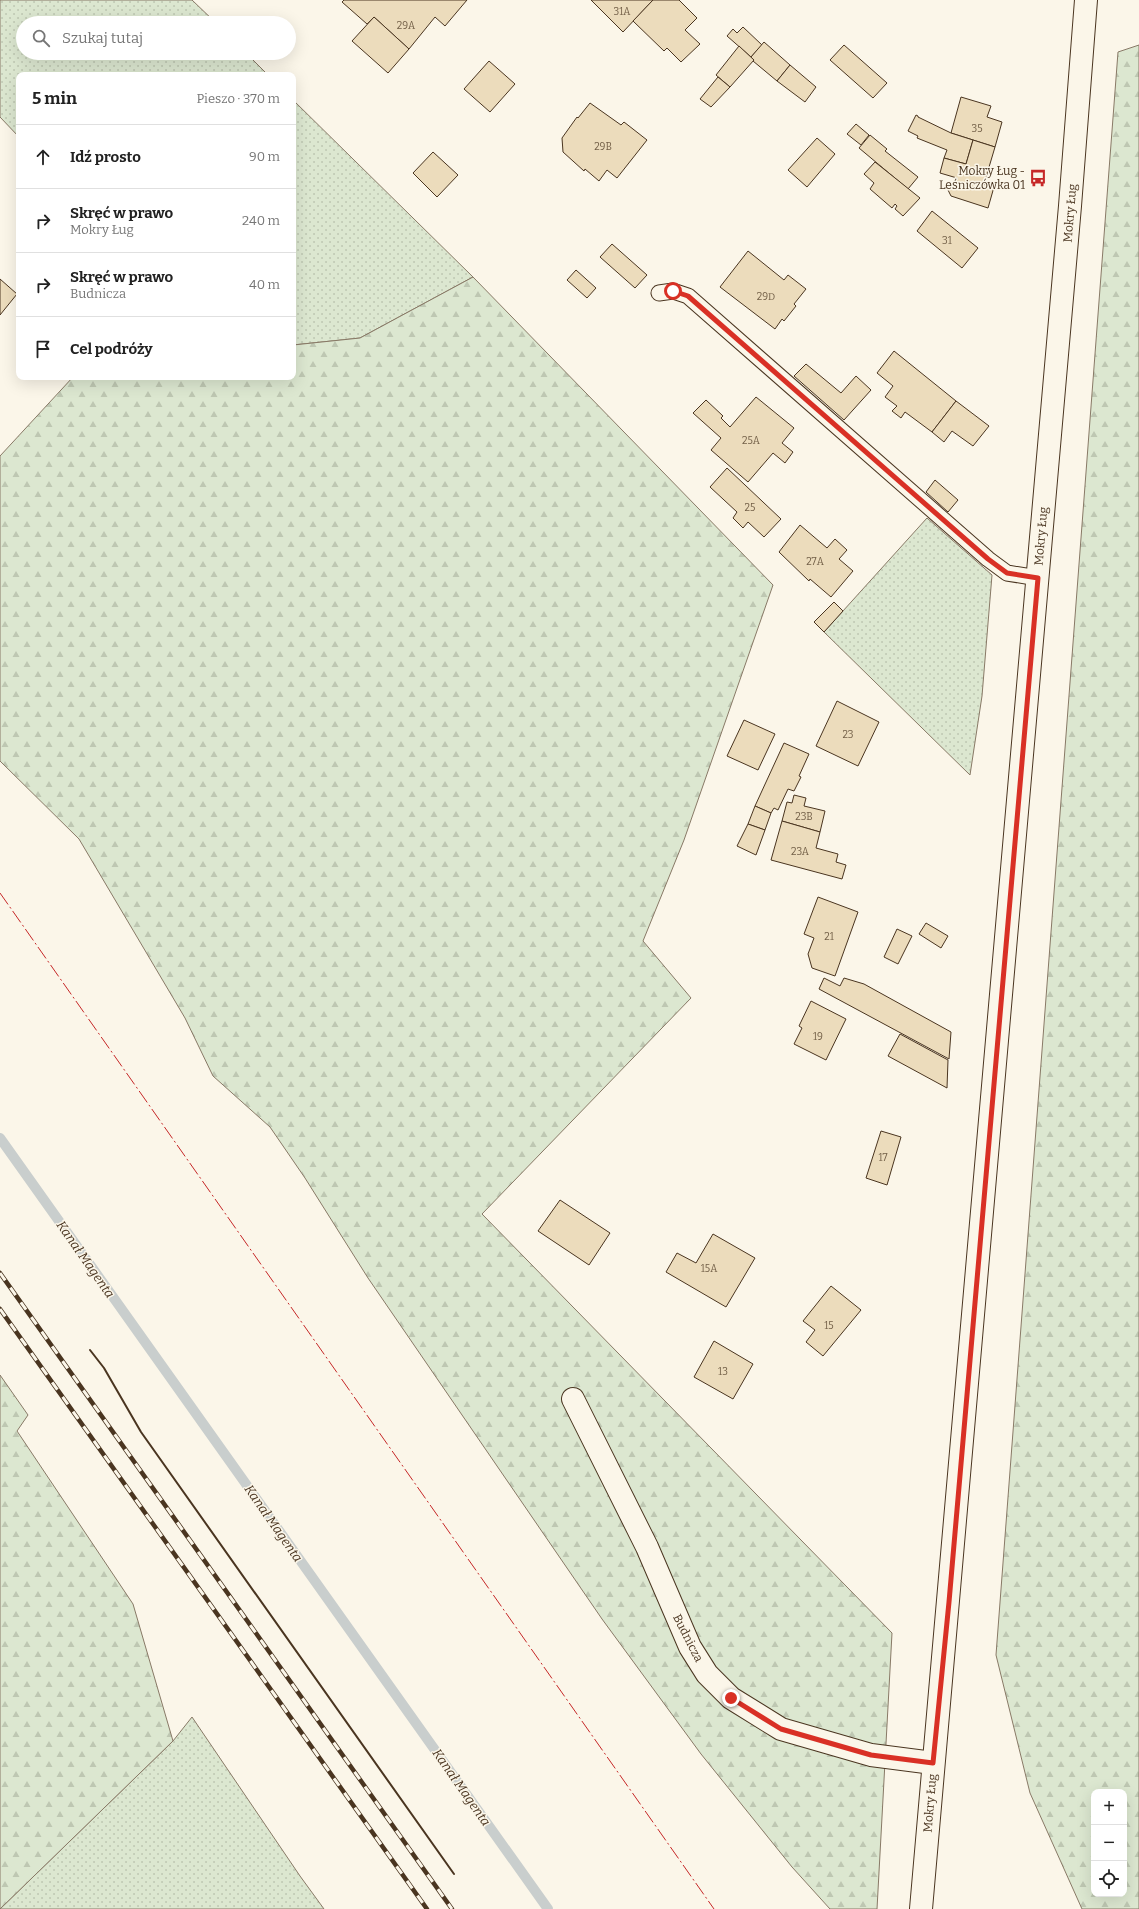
<!DOCTYPE html>
<html lang="pl">
<meta charset="utf-8">
<style>
body{margin:0;font-family:Bitter,serif;background:#f2f2f2;color:#222}
.controls{position:absolute;right:12px;bottom:12px;display:grid;overflow:hidden;border-radius:8px;box-shadow:0 4px 16px #0002}
.controls button{width:36px;height:36px;display:grid;place-items:center;padding:0;border:0;border-bottom:1px solid #e0e0e0;background:#fff;color:#222;font:20px sans-serif}
.stop{position:absolute;width:12px;height:12px;margin:-9px;border:3px solid #d93025;border-radius:50%;background:#fff}
.stop.end{background:#d93025;border-color:#fff;box-shadow:0 1px 4px #0008}
.list{margin:0;padding:0;list-style:none}
h2{display:flex;justify-content:space-between;align-items:center;height:52px;margin:0;padding:0 16px;font-size:17px}
h2 small{font-size:13px;font-weight:400;color:#767676}
.list li{display:grid;grid-template-columns:26px 1fr auto;gap:12px;align-items:center;box-sizing:border-box;height:64px;padding:0 16px;border-top:1px solid #e0e0e0}
.list b{display:block;font-size:15px;white-space:nowrap}
.list p{margin:0;font-size:13px;white-space:nowrap;color:#767676}
.list em{font-size:13px;font-style:normal;color:#767676}
.icon{flex:none;width:22px;height:22px;fill:none;stroke:currentColor;stroke-width:2;stroke-linecap:round;stroke-linejoin:round}
.map{position:relative;flex:none;width:1139px;height:1909px;overflow:hidden}
.search{position:absolute;background:#fff;box-shadow:0 4px 16px #0002;left:16px;top:16px;width:280px;height:44px;display:flex;align-items:center;gap:10px;box-sizing:border-box;padding:0 14px;border-radius:22px;color:#767676;font-size:15px}
.panel{position:absolute;background:#fff;box-shadow:0 4px 16px #0002;left:16px;top:72px;width:280px;height:308px;border-radius:8px}
.map>svg:first-child{display:block}
.grass{fill:url(#grass-dots);stroke:#887966}
.forest{fill:url(#forest-firs);stroke:#887966;fill-rule:evenodd}
.lines{fill:none;stroke-linecap:round;stroke-linejoin:round}
.stream{stroke:#c9cecd;stroke-width:10}
.building{fill:#ecdcbc;stroke:#4a3520}
.service-casing{stroke:#4a3520;stroke-width:17}
.minor-casing{stroke:#4a3520;stroke-width:24}
.service{stroke:#fbf6e9;stroke-width:15}
.minor{stroke:#fbf6e9;stroke-width:22}
.rail-casing{stroke:#4a3520;stroke-width:4.5}
.rail{stroke:#fbf6e9;stroke-width:3;stroke-dasharray:9;stroke-linecap:butt}
.wall{stroke:#4a3520;stroke-width:2}
.power{stroke:#c62828;stroke-width:1;stroke-dasharray:14 3 2 3;stroke-linecap:butt}
.route{stroke:#d93025;stroke-width:5}
.labels{text-anchor:middle;stroke-width:3;stroke-linejoin:round;paint-order:stroke}
.number-label{font-size:10px;fill:#725f47}
.poi-label{font-size:12px;fill:#4a3520;stroke:#fbf6e9;text-anchor:end}
.street-label{font-size:12px;fill:#4a3520;stroke:#fbf6e9}
.water-label{font-size:13px;font-style:italic;fill:#4a3520;stroke:#fbf6e9}
</style>
<div class="map">
<svg width="1139" height="1909" viewBox="0 0 1139 1909">
<defs>
<pattern id="grass-dots" width="8" height="8" patternUnits="userSpaceOnUse"><rect width="8" height="8" fill="#dce7d0"/><path d="M2 2h.1M6 6h.1" fill="none" stroke="#bec7b2" stroke-width="1.8" stroke-linecap="round"/></pattern>
<pattern id="forest-firs" width="22" height="20" patternUnits="userSpaceOnUse"><rect width="22" height="20" fill="#dce7d0"/><path d="M5 1l3.5 6h-7zM16 11l3.5 6h-7z" fill="#bec7b2"/></pattern>
</defs>
<rect width="100%" height="100%" fill="#fbf6e9"/>
<!-- grass -->
<g class="grass">
<path d="M 0,0 L 192,0 L 216,23 L 23,23 L 23,53 L 246,53 L 268,75 L 19,75 L 19,137 L 0,117 Z"/>
<path d="M 293,100 L 473,277 L 360,338 L 293,345 Z"/>
<path d="M 927,518 L 992,575 L 982,696 L 970,775 L 824,632 Z"/>
<path d="M 192,1717 L 300,1876 L 324,1909 L 0,1909 L 173,1741 Z"/>
</g>
<!-- forest -->
<g class="forest">
<path d="M 1139,45 L 1139,1909 L 1082,1909 L 1030,1793 L 996,1655 L 1118,52 ZM 1094,1792 L 1124,1792 L 1124,1894 L 1094,1894 Z"/>
<path d="M 473,277 L 773,585 L 684,840 L 643,941 L 691,998 L 482,1214 L 892,1633 L 877,1909 L 830,1909 L 792,1867 L 701,1754 L 602,1619 L 368,1278 L 305,1178 L 270,1127 L 213,1076 L 185,1018 L 79,839 L 0,761 L 0,456 L 73,377 L 293,377 L 293,345 L 360,338 Z"/>
<path d="M 0,1375 L 28,1415 L 17,1431 L 133,1604 L 173,1741 L 0,1909 Z"/>
</g>
<g class="lines">
<!-- stream -->
<path class="stream" d="M 0,1138 L 548,1909"/>
</g>
<!-- building -->
<g class="building">
<path d="M 344,0 L 467,0 L 445,26 L 435,17 L 409,49 L 374,17 L 367,24 L 342,2 Z"/>
<path d="M 591,0 L 653,0 L 623,32 Z"/>
<path d="M 653,0 L 679,0 L 697,18 L 685,30 L 700,44 L 681,62 L 667,48 L 664,51 L 633,21 Z"/>
<path d="M 374,17 L 409,49 L 388,73 L 352,41 Z"/>
<path d="M 743,27 L 762,45 L 751,57 L 727,36 L 733,29 L 737,33 Z"/>
<path d="M 764,42 L 790,65 L 777,81 L 753,61 L 751,57 Z"/>
<path d="M 844,45 L 887,83 L 873,98 L 830,60 Z"/>
<path d="M 739,46 L 754,60 L 730,87 L 716,75 Z"/>
<path d="M 489,61 L 515,84 L 490,112 L 464,89 Z"/>
<path d="M 790,65 L 816,87 L 805,102 L 777,81 Z"/>
<path d="M 718,77 L 730,87 L 711,107 L 700,99 Z"/>
<path d="M 961,97 L 991,106 L 987,117 L 1002,122 L 995,147 L 951,133 Z"/>
<path d="M 590,103 L 621,125 L 624,122 L 647,140 L 617,178 L 607,170 L 599,181 L 585,169 L 584,171 L 563,152 L 562,138 L 577,117 L 578,118 Z"/>
<path d="M 916,115 L 918,116 L 918,117 L 951,133 L 973,140 L 966,164 L 944,158 L 947,150 L 917,138 L 918,136 L 908,131 Z"/>
<path d="M 856,124 L 869,135 L 861,145 L 847,134 Z"/>
<path d="M 870,135 L 887,149 L 885,151 L 918,177 L 908,189 L 859,148 Z"/>
<path d="M 817,138 L 835,154 L 807,187 L 788,170 Z"/>
<path d="M 973,140 L 995,147 L 984,184 L 994,187 L 988,208 L 951,196 L 947,188 L 948,184 L 955,187 L 957,178 L 940,173 L 944,158 L 966,164 Z"/>
<path d="M 433,152 L 458,175 L 437,197 L 413,173 Z"/>
<path d="M 875,162 L 920,198 L 903,216 L 895,209 L 897,206 L 895,204 L 892,208 L 870,189 L 874,183 L 864,174 Z"/>
<path d="M 932,211 L 978,248 L 962,268 L 917,231 Z"/>
<path d="M 612,244 L 647,275 L 635,288 L 600,257 Z"/>
<path d="M 748,251 L 784,280 L 788,275 L 806,289 L 794,304 L 796,306 L 784,321 L 782,319 L 775,329 L 720,287 Z"/>
<path d="M 576,270 L 596,288 L 587,298 L 567,280 Z"/>
<path d="M 0,279 L 17,294 L 0,315 Z"/>
<path d="M 894,351 L 956,401 L 932,432 L 905,412 L 901,418 L 892,411 L 897,406 L 885,397 L 893,386 L 877,373 Z"/>
<path d="M 806,364 L 841,393 L 856,376 L 871,390 L 844,420 L 794,376 Z"/>
<path d="M 756,397 L 794,428 L 782,443 L 793,452 L 785,463 L 773,453 L 748,482 L 711,450 L 721,438 L 693,413 L 706,400 L 723,416 L 721,418 L 730,427 Z"/>
<path d="M 956,401 L 989,426 L 973,446 L 952,431 L 944,442 L 932,432 Z"/>
<path d="M 727,468 L 781,519 L 764,537 L 748,522 L 743,528 L 733,518 L 737,512 L 710,487 Z"/>
<path d="M 935,480 L 958,500 L 948,512 L 926,492 Z"/>
<path d="M 800,525 L 827,548 L 835,539 L 847,550 L 839,559 L 853,571 L 831,597 L 810,579 L 809,581 L 779,552 Z"/>
<path d="M 834,602 L 843,611 L 824,632 L 814,622 Z"/>
<path d="M 837,701 L 879,722 L 858,766 L 816,746 Z"/>
<path d="M 744,720 L 775,734 L 758,770 L 727,756 Z"/>
<path d="M 784,743 L 809,754 L 799,776 L 801,777 L 794,791 L 788,789 L 778,810 L 774,808 L 771,813 L 755,806 Z"/>
<path d="M 794,795 L 806,798 L 804,806 L 825,811 L 820,832 L 782,821 L 787,802 L 792,803 Z"/>
<path d="M 755,806 L 771,813 L 765,830 L 748,824 Z"/>
<path d="M 782,821 L 820,832 L 816,848 L 838,854 L 836,862 L 846,865 L 842,879 L 771,860 Z"/>
<path d="M 748,824 L 765,830 L 756,855 L 737,846 Z"/>
<path d="M 818,897 L 858,912 L 835,976 L 812,968 L 808,954 L 814,938 L 804,934 Z"/>
<path d="M 926,923 L 948,936 L 941,948 L 919,934 Z"/>
<path d="M 897,929 L 912,936 L 898,964 L 884,957 Z"/>
<path d="M 824,978 L 840,986 L 844,978 L 864,984 L 951,1032 L 949,1059 L 819,989 Z"/>
<path d="M 811,1001 L 846,1019 L 826,1060 L 794,1044 L 802,1028 L 799,1026 Z"/>
<path d="M 900,1034 L 948,1060 L 947,1088 L 888,1056 Z"/>
<path d="M 881,1131 L 901,1137 L 887,1185 L 866,1178 Z"/>
<path d="M 560,1200 L 610,1233 L 589,1265 L 538,1231 Z"/>
<path d="M 713,1234 L 755,1258 L 726,1307 L 666,1272 L 677,1253 L 696,1263 Z"/>
<path d="M 831,1286 L 861,1310 L 823,1356 L 806,1342 L 815,1330 L 803,1321 Z"/>
<path d="M 714,1341 L 753,1364 L 733,1399 L 694,1377 Z"/>
</g>
<g class="lines">
<!-- service casing -->
<g class="service-casing">
<path id="service" d="M 659,293 L 673,291 L 688,296 L 988,559 L 1007,573 L 1038,578"/>
</g>
<!-- minor casing -->
<g class="minor-casing">
<g id="minor">
<path d="M 573,1399 L 647,1547 L 690,1647 L 707,1674 L 731,1698 L 781,1729 L 871,1755 L 933,1763"/>
<path d="M 921,1909 L 1070,206 L 1086,0"/>
</g>
</g>
<!-- service -->
<use href="#service" class="service"/>
<!-- minor -->
<use href="#minor" class="minor"/>
<!-- rail casing -->
<g class="rail-casing">
<g id="rail">
<path d="M 0,1273 L 452,1909"/>
<path d="M 0,1309 L 427,1909"/>
</g>
</g>
<!-- rail -->
<use href="#rail" class="rail"/>
<!-- wall -->
<path class="wall" d="M 90,1350 L 104,1368 L 141,1432 L 454,1874"/>
<!-- power -->
<path class="power" d="M 0,893 L 714,1909"/>
</g>
<g class="lines">
<!-- route -->
<path class="route" d="M 673,291 L 688,296 L 988,559 L 1007,573 L 1038,578 L 949,1602 L 933,1763 L 871,1755 L 781,1729 L 731,1698"/>
</g>
<!-- icons -->
<defs>
<g id="bus-bare" transform="scale(1.38)"><path d="M-5-6H5V4H4V6H2V4H-2V6H-4V4H-5ZM-3.5-4V0h7V-4ZM-3.5 1.2v1.5H-2V1.2ZM2 1.2v1.5H3.5V1.2Z" fill="#c62828" stroke="#fbf6e9" stroke-width="2.5" paint-order="stroke"/></g>
</defs>
<g fill-rule="evenodd">
<use href="#bus-bare" x="1038" y="178"/>
</g>
<g class="labels">
<!-- number labels -->
<g class="number-label">
<text x="622" y="15">31A</text>
<text x="406" y="29">29A</text>
<text x="977" y="132">35</text>
<text x="603" y="150">29B</text>
<text x="947" y="244">31</text>
<text x="766" y="300">29D</text>
<text x="751" y="444">25A</text>
<text x="750" y="511">25</text>
<text x="815" y="565">27A</text>
<text x="848" y="738">23</text>
<text x="804" y="820">23B</text>
<text x="800" y="855">23A</text>
<text x="829" y="940">21</text>
<text x="818" y="1040">19</text>
<text x="883" y="1161">17</text>
<text x="709" y="1272">15A</text>
<text x="829" y="1329">15</text>
<text x="723" y="1375">13</text>
</g>
<!-- poi labels -->
<g class="poi-label">
<text x="1025" y="175">Mokry Ług -<tspan x="1025" dy="14">Leśniczówka 01</tspan></text>
</g>
<!-- street labels -->
<g class="street-label">
<text transform="translate(1070 213) rotate(-85)" y="4">Mokry Ług</text>
<text transform="translate(1041 536) rotate(-85)" y="4">Mokry Ług</text>
<text transform="translate(688 1638) rotate(63)" y="4">Budnicza</text>
<text transform="translate(930 1803) rotate(-85)" y="4">Mokry Ług</text>
</g>
<!-- water labels -->
<g class="water-label">
<text transform="translate(86 1259) rotate(55)" y="5">Kanał Magenta</text>
<text transform="translate(274 1523) rotate(55)" y="5">Kanał Magenta</text>
<text transform="translate(462 1787) rotate(55)" y="5">Kanał Magenta</text>
</g>
</g>
</svg>
<div class="controls">
<button>+</button>
<button>−</button>
<button><svg class="icon" aria-label="locate" viewBox="0 0 24 24"><circle cx="12" cy="12" r="6"/><path d="M12 2v4M12 18v4M2 12h4M18 12h4"/></svg></button>
</div>
<div class="stop" style="left:673px;top:291px"></div>
<div class="stop end" style="left:731px;top:1698px"></div>
<div class="search"><svg class="icon" aria-label="search" viewBox="0 0 24 24"><circle cx="10" cy="10" r="6"/><path d="M15 15l6 6"/></svg>Szukaj tutaj</div>
<section class="panel">
<h2>5 min<small>Pieszo · 370 m</small></h2>
<ul class="list">
<li><svg class="icon" aria-label="ahead" viewBox="0 0 24 24"><path d="M12 20V5M6 11l6-6 6 6"/></svg><div><b>Idź prosto</b></div><em>90 m</em></li>
<li><svg class="icon" aria-label="right" viewBox="0 0 24 24"><path d="M7 20v-9h11M14 6l5 5-5 5"/></svg><div><b>Skręć w prawo</b><p>Mokry Ług</p></div><em>240 m</em></li>
<li><svg class="icon" aria-label="right" viewBox="0 0 24 24"><path d="M7 20v-9h11M14 6l5 5-5 5"/></svg><div><b>Skręć w prawo</b><p>Budnicza</p></div><em>40 m</em></li>
<li><svg class="icon" aria-label="arrive" viewBox="0 0 24 24"><path d="M6 21V4h12l-3 4 3 4H6"/></svg><div><b>Cel podróży</b></div></li>
</ul>
</section>
</div>
